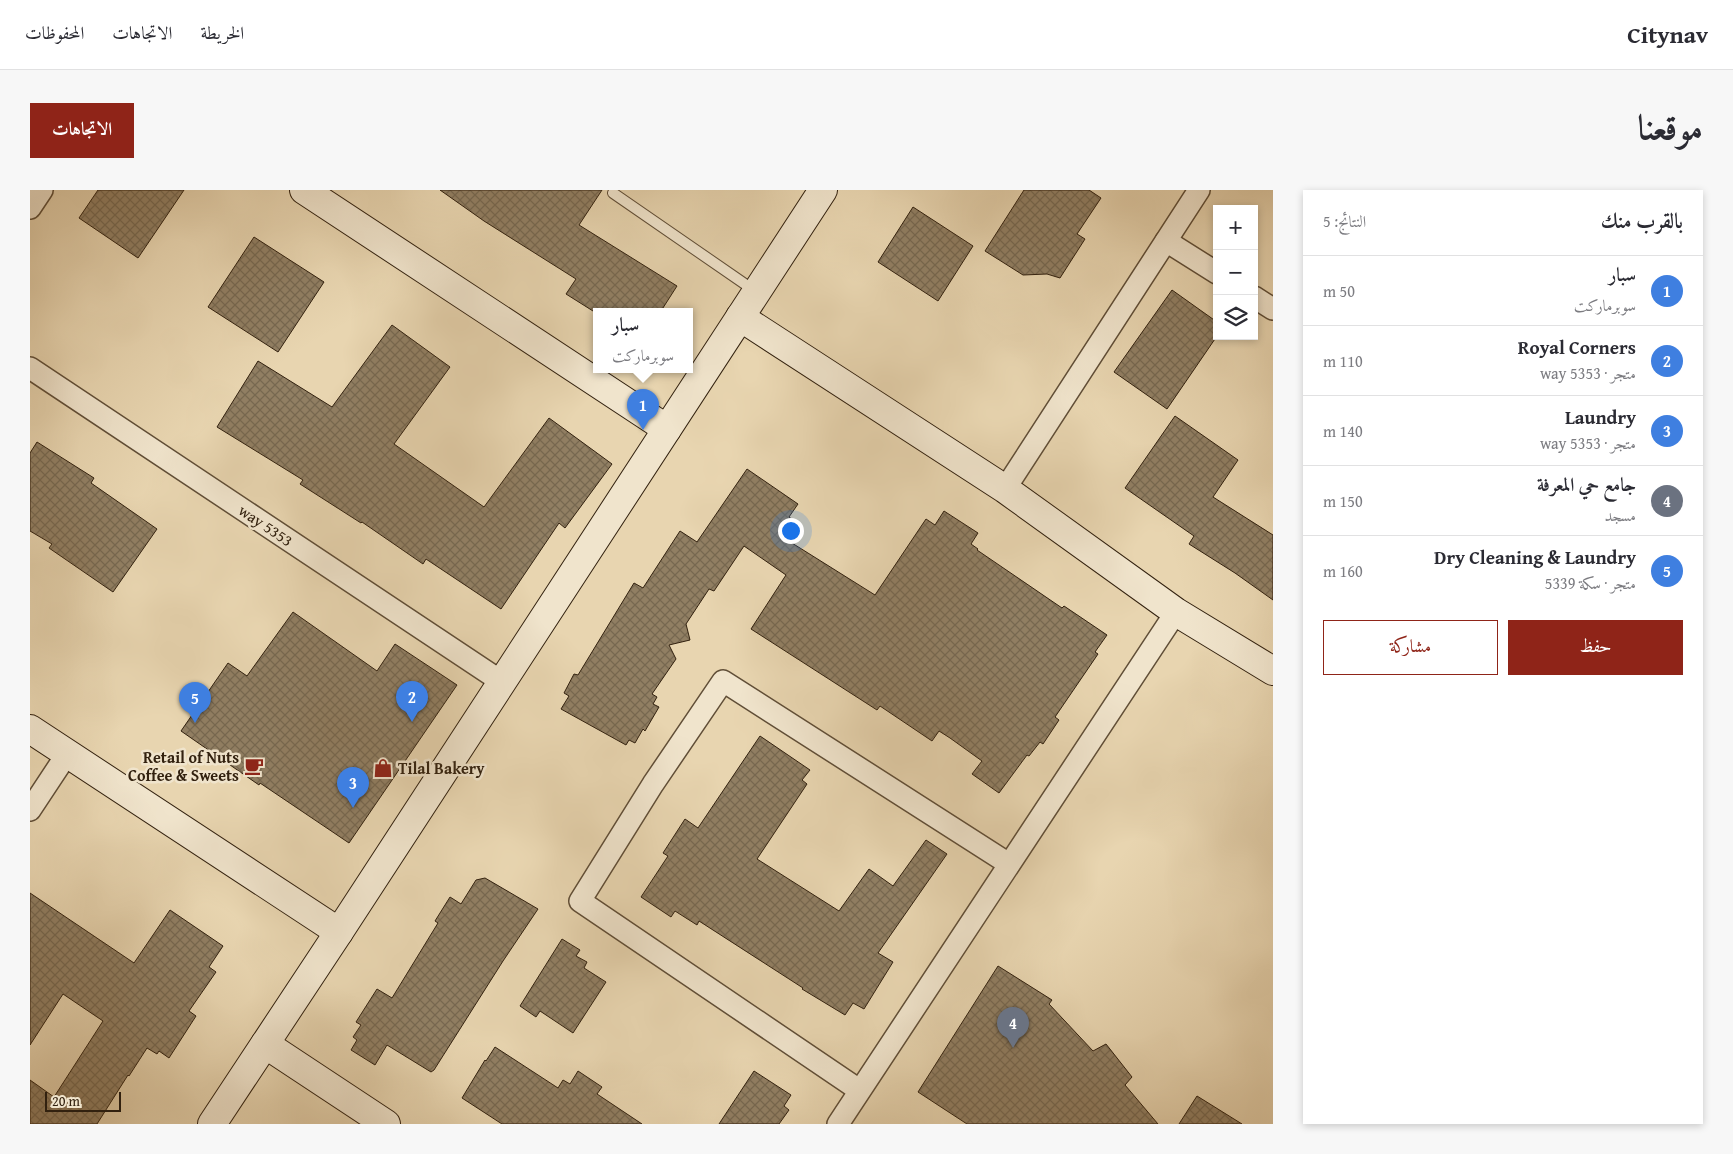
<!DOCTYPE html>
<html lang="ar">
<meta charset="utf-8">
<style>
body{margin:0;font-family:"Gentium Book Plus",Amiri,serif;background:#f7f7f7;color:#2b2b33;direction:rtl}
.controls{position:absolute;right:15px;top:15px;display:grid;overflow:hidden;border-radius:0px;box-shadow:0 2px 8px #0003}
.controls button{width:45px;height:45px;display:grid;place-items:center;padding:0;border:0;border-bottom:1px solid #e1e1e2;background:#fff;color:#2b2b33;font:25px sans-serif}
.scale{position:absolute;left:15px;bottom:12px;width:76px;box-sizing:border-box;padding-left:5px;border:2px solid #32210f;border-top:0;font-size:14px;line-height:18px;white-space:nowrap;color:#32210f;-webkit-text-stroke:4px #f0e4cc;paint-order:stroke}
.you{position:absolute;left:760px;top:340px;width:18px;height:18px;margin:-12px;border:4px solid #fff;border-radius:50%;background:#1a73e8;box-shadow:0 0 0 8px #1a73e833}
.badge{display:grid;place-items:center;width:32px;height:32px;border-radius:50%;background:#8f2418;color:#fff;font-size:16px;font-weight:700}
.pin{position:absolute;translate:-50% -41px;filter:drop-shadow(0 1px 2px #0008)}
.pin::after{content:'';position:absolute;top:26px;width:18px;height:15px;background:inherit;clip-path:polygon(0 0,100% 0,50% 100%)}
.popup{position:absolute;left:563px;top:118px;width:100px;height:65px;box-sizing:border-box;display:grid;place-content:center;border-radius:0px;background:#fff;filter:drop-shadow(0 1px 4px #0005);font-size:16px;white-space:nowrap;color:#7c7c81}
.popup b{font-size:19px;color:#2b2b33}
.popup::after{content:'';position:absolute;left:50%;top:100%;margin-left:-10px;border:10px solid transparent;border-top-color:#fff}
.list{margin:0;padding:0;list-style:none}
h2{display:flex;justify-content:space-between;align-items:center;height:65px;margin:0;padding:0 20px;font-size:21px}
h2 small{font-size:16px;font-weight:400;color:#7c7c81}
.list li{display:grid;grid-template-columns:32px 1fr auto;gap:15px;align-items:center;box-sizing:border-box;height:70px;padding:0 20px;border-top:1px solid #e1e1e2}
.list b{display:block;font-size:19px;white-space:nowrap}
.list p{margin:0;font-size:16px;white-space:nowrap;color:#7c7c81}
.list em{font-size:16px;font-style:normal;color:#7c7c81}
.actions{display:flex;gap:10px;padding:15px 20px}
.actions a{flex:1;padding:11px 0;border:1px solid #8f2418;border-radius:0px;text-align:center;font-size:18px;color:#8f2418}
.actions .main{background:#8f2418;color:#fff}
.icon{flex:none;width:28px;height:28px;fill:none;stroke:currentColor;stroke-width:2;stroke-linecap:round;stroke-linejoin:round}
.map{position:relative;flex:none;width:1243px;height:934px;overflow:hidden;direction:ltr;border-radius:0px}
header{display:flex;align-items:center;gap:30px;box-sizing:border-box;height:70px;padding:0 25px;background:#fff;border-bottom:1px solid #e1e1e2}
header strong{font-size:24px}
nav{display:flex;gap:28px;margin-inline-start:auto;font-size:18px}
.intro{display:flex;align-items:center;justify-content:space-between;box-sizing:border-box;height:120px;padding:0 30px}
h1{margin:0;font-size:35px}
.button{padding:12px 22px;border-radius:0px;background:#8f2418;color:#fff;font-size:18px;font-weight:700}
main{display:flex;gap:30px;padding:0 30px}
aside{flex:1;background:#fff;border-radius:0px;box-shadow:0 2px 8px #0003}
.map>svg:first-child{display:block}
.building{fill:url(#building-cross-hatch);stroke:#32210f}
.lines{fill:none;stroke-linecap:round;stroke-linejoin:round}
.lane-casing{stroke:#604e37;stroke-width:12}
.street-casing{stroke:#604e37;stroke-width:24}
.secondary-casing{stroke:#32210f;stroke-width:30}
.lane{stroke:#f0e4cc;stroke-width:10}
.street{stroke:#f0e4cc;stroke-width:21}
.secondary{stroke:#f0e4cc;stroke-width:28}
.labels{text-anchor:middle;stroke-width:5;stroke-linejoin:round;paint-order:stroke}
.street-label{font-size:16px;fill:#32210f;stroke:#f0e4cc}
.poi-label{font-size:16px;font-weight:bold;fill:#32210f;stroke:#f0e4cc;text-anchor:end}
</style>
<header>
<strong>Citynav</strong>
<nav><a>الخريطة</a><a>الاتجاهات</a><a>المحفوظات</a></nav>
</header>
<div class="intro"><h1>موقعنا</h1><a class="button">الاتجاهات</a></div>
<main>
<aside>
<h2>بالقرب منك<small>النتائج: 5</small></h2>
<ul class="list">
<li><span class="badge" style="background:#3f7fe0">1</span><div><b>سبار</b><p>سوبرماركت</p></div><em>50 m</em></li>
<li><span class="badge" style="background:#3f7fe0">2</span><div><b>Royal Corners</b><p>متجر · way 5353</p></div><em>110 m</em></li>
<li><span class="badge" style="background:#3f7fe0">3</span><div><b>Laundry</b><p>متجر · way 5353</p></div><em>140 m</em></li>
<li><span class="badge" style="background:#6b7280">4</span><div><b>جامع حي المعرفة</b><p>مسجد</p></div><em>150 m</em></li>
<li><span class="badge" style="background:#3f7fe0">5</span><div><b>Dry Cleaning &amp; Laundry</b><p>متجر · سكة 5339</p></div><em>160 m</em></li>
</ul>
<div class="actions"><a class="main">حفظ</a><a>مشاركة</a></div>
</aside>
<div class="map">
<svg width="1243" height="934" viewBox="0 0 1243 934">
<defs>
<pattern id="building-cross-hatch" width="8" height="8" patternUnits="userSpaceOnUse" patternTransform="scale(1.25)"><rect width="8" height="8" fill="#917f63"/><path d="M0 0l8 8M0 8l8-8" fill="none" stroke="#776850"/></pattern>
</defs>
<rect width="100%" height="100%" fill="#e8d5b0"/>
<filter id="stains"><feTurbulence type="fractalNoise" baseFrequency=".004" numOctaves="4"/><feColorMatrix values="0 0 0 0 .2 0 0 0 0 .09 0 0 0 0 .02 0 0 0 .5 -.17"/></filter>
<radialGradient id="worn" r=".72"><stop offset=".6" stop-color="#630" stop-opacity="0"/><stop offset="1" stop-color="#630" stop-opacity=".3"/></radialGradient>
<!-- building -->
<g class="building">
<path d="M 68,0 L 154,0 L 108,68 L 49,28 Z"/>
<path d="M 410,0 L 572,0 L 549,35 L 647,96 L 631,121 L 563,121 L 536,104 L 546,89 L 454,31 Z"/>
<path d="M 994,0 L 1059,0 L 1071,8 L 1047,44 L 1055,49 L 1030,88 L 1017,84 L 993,85 L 955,61 Z"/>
<path d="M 883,17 L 943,56 L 908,111 L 848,72 Z"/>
<path d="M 224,47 L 294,92 L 248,162 L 178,117 Z"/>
<path d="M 1142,100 L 1187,132 L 1187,146 L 1137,219 L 1084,182 Z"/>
<path d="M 362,135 L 420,177 L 364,254 L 454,317 L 519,228 L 582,274 L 535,338 L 529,333 L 471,419 L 396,369 L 393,374 L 332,332 L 331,333 L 270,294 L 273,290 L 187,237 L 228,171 L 302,217 Z"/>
<path d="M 1145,226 L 1208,270 L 1183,307 L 1243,345 L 1243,410 L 1205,383 L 1159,354 L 1164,346 L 1095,298 Z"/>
<path d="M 7,252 L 64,288 L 61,293 L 127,339 L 83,402 L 19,358 L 22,354 L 0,341 L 0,263 Z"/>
<path d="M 717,279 L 768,314 L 759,327 L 766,332 L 754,348 L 845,405 L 896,329 L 905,335 L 914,321 L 948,343 L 941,354 L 948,359 L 947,360 L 1032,418 L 1034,416 L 1077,445 L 1065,462 L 1068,464 L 1025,527 L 1029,530 L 1013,554 L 1010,552 L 999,566 L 997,565 L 969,603 L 942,584 L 952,571 L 920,548 L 909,541 L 902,551 L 850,516 L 847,520 L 721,439 L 756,385 L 714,356 L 684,401 L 679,399 L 656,434 L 660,450 L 639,455 L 646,469 L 622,504 L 627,507 L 623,514 L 629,517 L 615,541 L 613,539 L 605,553 L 599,550 L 596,555 L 531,519 L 539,506 L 534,503 L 544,484 L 548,485 L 604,393 L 613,398 L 650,341 L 667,352 Z"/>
<path d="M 263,422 L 347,481 L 365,454 L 427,495 L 319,653 L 230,593 L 229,595 L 151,541 L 198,473 L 217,486 Z"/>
<path d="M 730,546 L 780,580 L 772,590 L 777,594 L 727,669 L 809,721 L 839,679 L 863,696 L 896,650 L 917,664 L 848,763 L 863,772 L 834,819 L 823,813 L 815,825 L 772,799 L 773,798 L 669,731 L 667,735 L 645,721 L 641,727 L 611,707 L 638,666 L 633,663 L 655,629 L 668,638 Z"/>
<path d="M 455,688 L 508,719 L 473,771 L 404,880 L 401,882 L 357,855 L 345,875 L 321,860 L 327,850 L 323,847 L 331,835 L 326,832 L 347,799 L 362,808 L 408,733 L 405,731 L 420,707 L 431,714 L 446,690 Z"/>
<path d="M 0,703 L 104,773 L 140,720 L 193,756 L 179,777 L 186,782 L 159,821 L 166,826 L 139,868 L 129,861 L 127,864 L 117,858 L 99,886 L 98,885 L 67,934 L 0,934 L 0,890 L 24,907 L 73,831 L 33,804 L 0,855 Z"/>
<path d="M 532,749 L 550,760 L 546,766 L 557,772 L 554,778 L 576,792 L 543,843 L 510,821 L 506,827 L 490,816 Z"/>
<path d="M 968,776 L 1022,810 L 1019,814 L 1063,861 L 1076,854 L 1102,887 L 1095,895 L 1128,934 L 937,934 L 888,902 Z"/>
<path d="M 465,857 L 528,898 L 533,890 L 540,894 L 548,881 L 572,897 L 567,904 L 612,934 L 472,934 L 432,908 L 455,870 L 456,871 Z"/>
<path d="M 724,881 L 761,905 L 754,916 L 759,920 L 749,934 L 689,934 Z"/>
<path d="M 1167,906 L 1212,934 L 1149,934 Z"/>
</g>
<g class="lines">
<!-- lane casing -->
<g class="lane-casing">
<path id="lane" d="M 583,3 L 725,101"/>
</g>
<!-- street casing -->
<g class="street-casing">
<g id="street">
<path d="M 0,18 L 12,0"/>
<path d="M 1136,51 L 1187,83"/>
<path d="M 1224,107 L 1243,119"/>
<path d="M 0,178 L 472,492"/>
<path d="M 975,299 L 1169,0"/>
<path d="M 0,620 L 37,564"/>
<path d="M 829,900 L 550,711 L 623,594 L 693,491 L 979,674"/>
<path d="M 808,934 L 1146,422"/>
</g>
</g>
<!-- secondary casing -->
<g class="secondary-casing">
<g id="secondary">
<path d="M 274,0 L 637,239"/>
<path d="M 710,127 L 975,299 L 1146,422 L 1243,481"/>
<path d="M 0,539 L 309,742"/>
<path d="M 235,854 L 356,934"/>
<path d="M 182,934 L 309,742 L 793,0"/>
</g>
</g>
<!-- lane -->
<use href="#lane" class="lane"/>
<!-- street -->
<use href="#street" class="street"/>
<!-- secondary -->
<use href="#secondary" class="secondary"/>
</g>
<!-- icons -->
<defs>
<g id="cafe-bare" transform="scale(1.5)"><path d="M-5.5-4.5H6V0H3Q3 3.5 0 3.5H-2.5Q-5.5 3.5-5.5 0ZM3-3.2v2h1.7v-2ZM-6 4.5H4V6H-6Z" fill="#8f2418" stroke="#f0e4cc" stroke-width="2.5" paint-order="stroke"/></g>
<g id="shop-bare" transform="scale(1.5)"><path d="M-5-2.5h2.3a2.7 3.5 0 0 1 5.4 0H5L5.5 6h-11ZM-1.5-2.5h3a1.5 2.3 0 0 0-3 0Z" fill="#8f2418" stroke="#f0e4cc" stroke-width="2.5" paint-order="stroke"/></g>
</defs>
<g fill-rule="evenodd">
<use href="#cafe-bare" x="224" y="576"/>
<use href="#shop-bare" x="353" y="578"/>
</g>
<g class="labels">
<!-- street labels -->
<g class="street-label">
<text transform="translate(236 335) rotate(34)" y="6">way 5353</text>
</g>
<!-- poi labels -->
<g class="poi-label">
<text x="209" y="573">Retail of Nuts<tspan x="209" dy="18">Coffee &amp; Sweets</tspan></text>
<text x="368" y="584" text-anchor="start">Tilal Bakery</text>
</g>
</g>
<rect width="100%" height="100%" filter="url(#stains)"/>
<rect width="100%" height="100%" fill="url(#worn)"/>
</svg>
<div class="controls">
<button>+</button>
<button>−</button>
<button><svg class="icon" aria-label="layers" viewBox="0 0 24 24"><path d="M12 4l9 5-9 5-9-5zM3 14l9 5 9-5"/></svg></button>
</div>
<div class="scale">20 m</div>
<div class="you"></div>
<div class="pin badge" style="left:613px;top:240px;background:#3f7fe0">1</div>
<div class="popup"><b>سبار</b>سوبرماركت</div>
<div class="pin badge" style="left:382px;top:532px;background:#3f7fe0">2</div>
<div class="pin badge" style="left:323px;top:618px;background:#3f7fe0">3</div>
<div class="pin badge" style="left:983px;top:858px;background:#6b7280">4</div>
<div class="pin badge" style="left:165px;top:533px;background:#3f7fe0">5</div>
</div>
</main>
